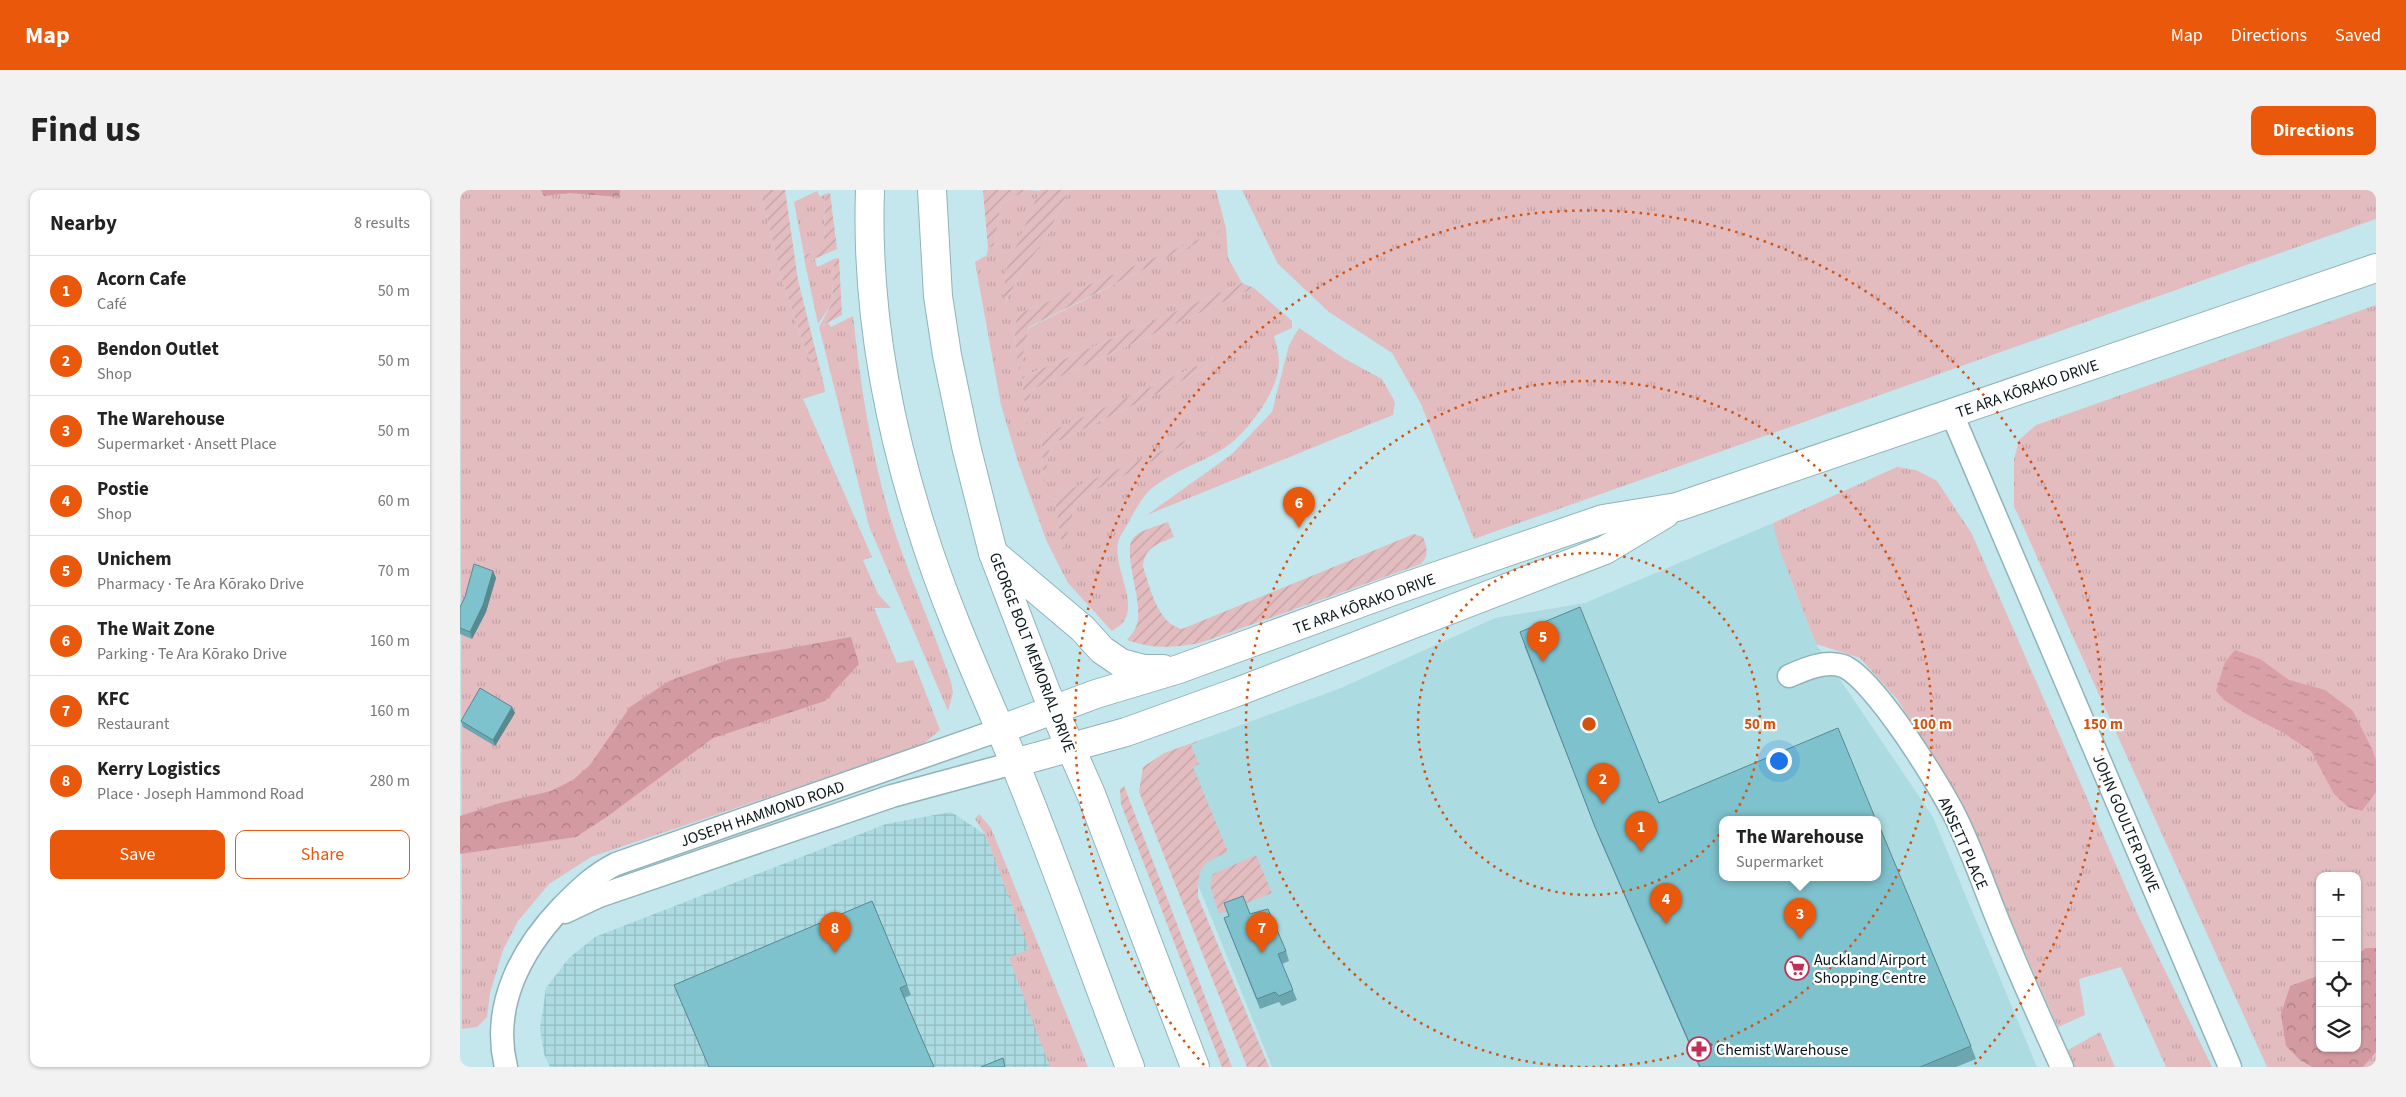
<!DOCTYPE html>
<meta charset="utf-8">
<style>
body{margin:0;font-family:"Source Sans 3",sans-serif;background:#f2f2f2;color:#222}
.controls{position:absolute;right:15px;bottom:15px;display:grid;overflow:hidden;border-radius:10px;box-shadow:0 1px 4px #0004}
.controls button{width:45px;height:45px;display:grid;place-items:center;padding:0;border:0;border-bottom:1px solid #e0e0e0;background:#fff;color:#222;font:25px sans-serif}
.you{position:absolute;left:1318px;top:570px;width:18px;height:18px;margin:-12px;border:4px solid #fff;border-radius:50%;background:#1a73e8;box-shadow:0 0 0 8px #1a73e833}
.badge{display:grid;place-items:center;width:32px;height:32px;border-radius:50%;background:#ea580c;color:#fff;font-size:16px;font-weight:700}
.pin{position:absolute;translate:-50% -41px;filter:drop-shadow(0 1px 2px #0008)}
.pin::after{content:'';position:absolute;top:26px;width:18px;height:15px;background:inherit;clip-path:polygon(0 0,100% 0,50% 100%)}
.popup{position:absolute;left:1259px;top:626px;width:162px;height:65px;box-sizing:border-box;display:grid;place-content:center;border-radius:10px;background:#fff;filter:drop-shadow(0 1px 4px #0005);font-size:16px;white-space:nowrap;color:#767676}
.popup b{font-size:19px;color:#222}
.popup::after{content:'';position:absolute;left:50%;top:100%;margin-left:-10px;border:10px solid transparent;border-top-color:#fff}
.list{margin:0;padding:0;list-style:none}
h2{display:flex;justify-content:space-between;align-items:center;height:65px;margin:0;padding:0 20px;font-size:21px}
h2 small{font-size:16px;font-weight:400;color:#767676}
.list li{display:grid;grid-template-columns:32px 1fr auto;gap:15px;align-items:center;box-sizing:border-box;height:70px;padding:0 20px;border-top:1px solid #e0e0e0}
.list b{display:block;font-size:19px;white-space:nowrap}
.list p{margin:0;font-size:16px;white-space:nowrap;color:#767676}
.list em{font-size:16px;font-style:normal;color:#767676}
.actions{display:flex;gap:10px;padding:15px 20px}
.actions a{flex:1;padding:11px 0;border:1px solid #ea580c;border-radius:10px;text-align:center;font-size:18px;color:#ea580c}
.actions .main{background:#ea580c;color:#fff}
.icon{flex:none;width:28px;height:28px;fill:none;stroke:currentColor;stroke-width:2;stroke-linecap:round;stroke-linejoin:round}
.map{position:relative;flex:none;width:1916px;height:877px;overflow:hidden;border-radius:10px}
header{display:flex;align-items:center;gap:30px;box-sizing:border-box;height:70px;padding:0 25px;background:#ea580c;color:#fff}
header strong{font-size:24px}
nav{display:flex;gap:28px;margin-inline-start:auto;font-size:18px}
.intro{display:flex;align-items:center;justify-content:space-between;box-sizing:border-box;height:120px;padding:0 30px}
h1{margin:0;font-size:35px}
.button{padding:12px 22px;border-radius:10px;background:#ea580c;color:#fff;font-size:18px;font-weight:700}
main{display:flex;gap:30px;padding:0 30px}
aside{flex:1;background:#fff;border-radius:10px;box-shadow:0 1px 4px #0004}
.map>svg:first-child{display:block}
.built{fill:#addbe2;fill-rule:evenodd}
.industrial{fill:url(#industrial-grid)}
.grass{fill:url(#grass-tufts);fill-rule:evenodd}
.forest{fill:url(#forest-crowns)}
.garden{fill:url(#garden-furrows)}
.water{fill:url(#water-ripples)}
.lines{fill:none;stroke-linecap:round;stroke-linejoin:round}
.street-casing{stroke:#90b3b9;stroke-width:25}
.secondary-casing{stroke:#90b3b9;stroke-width:30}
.primary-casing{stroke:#90b3b9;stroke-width:30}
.street{stroke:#fff;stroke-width:22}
.secondary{stroke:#fff;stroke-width:28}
.primary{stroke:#fff;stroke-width:28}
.wall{fill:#6ca7b0}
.shaded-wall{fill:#588890}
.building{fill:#7ec2cd;stroke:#588890}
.ring{fill:none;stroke:#d2520e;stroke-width:2.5;stroke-dasharray:2.5 5}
.labels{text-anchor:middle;stroke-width:4.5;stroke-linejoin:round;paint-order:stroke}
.street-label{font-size:16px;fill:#0b181b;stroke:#fff}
.poi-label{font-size:16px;fill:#0b181b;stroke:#fff;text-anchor:start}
.centre{fill:#d2520e;stroke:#fff;stroke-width:2.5}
.ring-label{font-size:15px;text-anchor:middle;font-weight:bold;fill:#d2520e;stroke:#fff;stroke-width:4.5;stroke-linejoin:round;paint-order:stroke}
</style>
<header>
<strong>Map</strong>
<nav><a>Map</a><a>Directions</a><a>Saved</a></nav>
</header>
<div class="intro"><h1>Find us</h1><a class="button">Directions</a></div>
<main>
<aside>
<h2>Nearby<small>8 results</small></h2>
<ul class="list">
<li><span class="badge">1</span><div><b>Acorn Cafe</b><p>Café</p></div><em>50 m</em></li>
<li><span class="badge">2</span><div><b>Bendon Outlet</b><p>Shop</p></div><em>50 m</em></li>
<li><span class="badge">3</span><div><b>The Warehouse</b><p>Supermarket · Ansett Place</p></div><em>50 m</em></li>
<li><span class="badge">4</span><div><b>Postie</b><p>Shop</p></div><em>60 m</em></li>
<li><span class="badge">5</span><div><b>Unichem</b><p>Pharmacy · Te Ara Kōrako Drive</p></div><em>70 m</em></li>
<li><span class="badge">6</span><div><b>The Wait Zone</b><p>Parking · Te Ara Kōrako Drive</p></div><em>160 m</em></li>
<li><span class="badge">7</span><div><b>KFC</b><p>Restaurant</p></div><em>160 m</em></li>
<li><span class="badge">8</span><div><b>Kerry Logistics</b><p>Place · Joseph Hammond Road</p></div><em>280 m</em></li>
</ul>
<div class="actions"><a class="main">Save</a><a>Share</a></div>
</aside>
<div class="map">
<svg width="1916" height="877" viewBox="0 0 1916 877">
<defs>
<pattern id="industrial-grid" width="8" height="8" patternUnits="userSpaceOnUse" patternTransform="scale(1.25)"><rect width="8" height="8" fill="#addbe2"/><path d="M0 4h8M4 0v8" fill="none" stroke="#94bbc1"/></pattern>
<pattern id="grass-tufts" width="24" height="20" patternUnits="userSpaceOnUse" patternTransform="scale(1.25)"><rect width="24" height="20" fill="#e3bcc0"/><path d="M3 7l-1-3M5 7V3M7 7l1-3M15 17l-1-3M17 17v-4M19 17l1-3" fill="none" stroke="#c1a1a4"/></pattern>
<pattern id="forest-crowns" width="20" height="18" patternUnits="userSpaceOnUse" patternTransform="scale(1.25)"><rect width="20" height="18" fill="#d49aa2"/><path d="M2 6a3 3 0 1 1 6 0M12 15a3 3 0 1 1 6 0" fill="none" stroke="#aa7d83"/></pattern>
<pattern id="garden-furrows" width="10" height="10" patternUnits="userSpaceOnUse" patternTransform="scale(1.25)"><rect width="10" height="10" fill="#e3bcc0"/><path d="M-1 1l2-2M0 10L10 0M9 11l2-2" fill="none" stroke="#c1a1a4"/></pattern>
<pattern id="water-ripples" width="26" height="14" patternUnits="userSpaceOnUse" patternTransform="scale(1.25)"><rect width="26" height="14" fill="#daa0a7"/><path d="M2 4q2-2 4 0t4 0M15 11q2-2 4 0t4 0" fill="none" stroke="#ba898f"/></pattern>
</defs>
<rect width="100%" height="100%" fill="#c3e7ed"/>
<!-- built -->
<path class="built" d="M 1313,333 L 1356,454 L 1473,627 L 1577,877 L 812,877 L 689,574 L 746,548 L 881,498 L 1035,428 L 1125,413 ZM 1262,630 L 1418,630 L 1418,688 L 1262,688 Z"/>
<!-- industrial -->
<path class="industrial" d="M 491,622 L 525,644 L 570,759 L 550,768 L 597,877 L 90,877 L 84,864 L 80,838 L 86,798 L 109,768 L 135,747 L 426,634 Z"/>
<!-- grass -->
<g class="grass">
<path d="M 0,0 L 300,0 L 322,89 L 343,153 L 364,195 L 365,202 L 343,209 L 412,367 L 403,370 L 418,404 L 431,418 L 414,418 L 437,473 L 453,470 L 480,540 L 462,555 L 131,667 L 89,694 L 58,731 L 43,760 L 30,803 L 27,827 L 17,837 L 2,839 Z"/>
<path d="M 567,0 L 580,1 L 546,80 L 544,115 L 562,80 L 585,50 L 609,0 L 756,0 L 766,38 L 768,68 L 782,93 L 562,187 L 567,235 L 571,200 L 794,98 L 832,131 L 832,138 L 814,146 C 816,154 819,164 819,172 C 819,202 785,246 760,261 C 739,273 715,281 696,295 C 680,306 671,330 661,345 C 647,369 679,408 664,431 C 662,435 656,438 652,441 L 608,393 L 587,352 L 559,275 L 541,215 L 515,72 L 527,65 L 528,58 L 534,56 L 541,14 ZM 757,42 L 569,138 L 559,180 L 554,139 L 558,124 ZM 755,168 L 746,177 L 709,198 L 590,255 L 584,290 L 581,246 ZM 757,238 L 616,310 L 603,358 L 594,306 Z"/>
<path d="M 782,0 L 1916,0 L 1916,29 L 1014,349 L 961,214 L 932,163 L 869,122 L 818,74 Z"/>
<path d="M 357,1 L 360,7 L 365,4 L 364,54 L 354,62 L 344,65 L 334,12 Z"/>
<path d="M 355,69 L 357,77 L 374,69 L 372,113 L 358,134 L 345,73 Z"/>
<path d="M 1916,115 L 1916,877 L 1807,877 L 1554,316 L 1554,270 L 1559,250 L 1576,235 ZM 1860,686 L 1897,686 L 1897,858 L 1860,858 Z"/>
<path d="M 393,126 C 400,192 410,257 428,320 C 445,379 472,434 491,492 L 493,503 L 488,521 L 409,336 L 359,137 L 368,133 L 371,137 Z"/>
<path d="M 839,138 L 885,169 L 922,189 L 935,212 L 933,225 L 687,325 L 772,264 L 812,222 L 829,155 Z"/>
<path d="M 1437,277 L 1456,280 L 1477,291 L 1512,344 L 1677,723 L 1752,877 L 1706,877 L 1661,777 L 1619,789 L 1625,825 L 1598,837 L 1488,591 L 1437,509 L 1400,468 L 1356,454 L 1320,361 L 1313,333 Z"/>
<path d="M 519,624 L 531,638 L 628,877 L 590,877 L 549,768 L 569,759 L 525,644 L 515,629 Z"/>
<path d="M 1640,842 L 1655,877 L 1615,877 L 1608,860 Z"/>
</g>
<!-- forest -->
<g class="forest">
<path d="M 81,0 L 160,0 L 159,7 L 109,3 L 84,6 Z"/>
<path d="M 391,447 L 399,474 L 365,511 L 253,548 L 148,626 L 116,647 L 0,664 L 0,626 L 40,613 L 91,601 L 113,590 L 130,575 L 170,517 L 209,491 L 270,469 Z"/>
<path d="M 1906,758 L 1916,758 L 1916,862 L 1903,877 L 1852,877 L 1840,870 L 1826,856 L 1821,824 L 1830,796 L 1860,785 L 1860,858 L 1897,858 L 1897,765 Z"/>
</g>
<!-- garden -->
<g class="garden">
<path d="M 300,0 L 325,0 L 338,90 L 364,195 L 343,153 L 322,89 Z"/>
<path d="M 526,0 L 567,0 L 541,14 L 534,56 L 528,58 L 523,1 Z"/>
<path d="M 580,0 L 609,0 L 585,50 L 562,80 L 543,117 L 546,80 Z"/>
<path d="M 370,3 L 377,59 L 345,73 L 344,65 L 354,62 L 364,53 L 365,4 Z"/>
<path d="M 766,38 L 569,137 L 559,182 L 554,139 L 558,124 Z"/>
<path d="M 379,68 L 382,125 L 359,137 L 372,113 L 374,69 Z"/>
<path d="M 782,93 L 794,98 L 571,200 L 567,239 L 562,187 Z"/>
<path d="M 757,167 L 746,177 L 709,198 L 590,255 L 584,294 L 581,246 Z"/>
<path d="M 765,234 L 616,310 L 603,360 L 594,306 Z"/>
<path d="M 708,332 L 714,347 C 698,354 684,357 683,377 C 691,399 697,433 722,439 L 954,344 L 963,347 C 967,357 969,366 961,374 L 740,453 C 713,458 693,459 667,450 C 670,446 674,442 676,437 C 686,414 659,359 675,346 C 683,339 698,336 708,332 Z"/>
<path d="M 746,548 L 731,555 L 739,574 L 733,577 L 768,662 C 740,674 738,676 738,707 L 809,877 L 787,877 L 679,602 L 683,577 L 704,563 Z"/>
<path d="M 664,596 L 772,877 L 762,877 L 661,614 L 660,599 Z"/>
<path d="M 796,665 L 812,703 L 759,724 L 750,695 L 753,684 Z"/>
</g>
<!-- water -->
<path class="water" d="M 1775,460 L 1800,469 L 1829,490 L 1865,500 L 1893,521 L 1913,561 L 1916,571 L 1916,602 L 1902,621 L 1888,617 L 1874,604 L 1851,561 L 1822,542 L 1788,525 L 1764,510 L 1756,501 L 1765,472 Z"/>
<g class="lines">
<!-- street casing -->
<g class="street-casing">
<g id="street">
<path d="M 1492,224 L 1770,877"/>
<path d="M 1329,486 C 1345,479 1365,470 1383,476 C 1414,488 1481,597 1497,630 C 1514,665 1526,702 1541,738 C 1560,785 1581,831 1602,877"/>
<path d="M 105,722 L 139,706 L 432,606 L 554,573"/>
<path d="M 46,877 C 31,816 61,760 102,717 C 119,700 134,685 156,674 L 539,540"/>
</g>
</g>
<!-- secondary casing -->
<g class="secondary-casing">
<g id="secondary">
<path d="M 533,363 L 623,439 L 642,460 L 661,473 L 684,479 L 703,479"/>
<path d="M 539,540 L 636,504 L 719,479 L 933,401 L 1143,329 L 1217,317 L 1916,78"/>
<path d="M 554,573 L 666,542 L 777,502 L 1145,360 L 1205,324"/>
</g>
</g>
<!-- primary casing -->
<g class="primary-casing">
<g id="primary">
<path d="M 410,0 C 406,113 427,230 461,337 C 486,418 522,496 555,574 C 596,674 631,776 670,877"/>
<path d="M 472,0 L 478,106 L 487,165 L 506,256 L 533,363 L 586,502 L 631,604 L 735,877"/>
</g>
</g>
<!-- street -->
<use href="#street" class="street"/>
<!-- secondary -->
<use href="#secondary" class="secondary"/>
<!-- primary -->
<use href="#primary" class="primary"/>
</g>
<!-- wall -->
<g class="wall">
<path d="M 33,381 L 36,388 L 26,422 L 12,449 L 0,444 L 0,417 Z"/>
<path d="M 1064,455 L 1199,613 L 1511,856 L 1516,869 L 1496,877 L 1239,877 L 1140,650 Z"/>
<path d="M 52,517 L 55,523 L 35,556 L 3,537 L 1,531 Z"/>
<path d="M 764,713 L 790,724 L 826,761 L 829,771 L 822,774 L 837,810 L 822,816 L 819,812 L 800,819 L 764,728 L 769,726 Z"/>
<path d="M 214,795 L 447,795 L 451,805 L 444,808 L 474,877 L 249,877 Z"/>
</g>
<!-- shaded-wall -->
<g class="shaded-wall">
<path d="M 33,381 L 36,388 L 26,422 L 12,449 L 10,442 Z"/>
<path d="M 52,517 L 55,523 L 35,556 L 33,550 Z"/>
</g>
<!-- building -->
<g class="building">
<path d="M 14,374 L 33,381 L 23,415 L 10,442 L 0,438 L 0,417 L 5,407 Z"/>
<path d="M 1120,417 L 1199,613 L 1378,538 L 1416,630 L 1262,630 L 1262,688 L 1418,688 L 1418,633 L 1511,856 L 1460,877 L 1240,877 L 1135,637 L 1060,442 Z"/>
<path d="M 20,498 L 52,517 L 33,550 L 1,531 Z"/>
<path d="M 783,706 L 790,724 L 808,719 L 826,761 L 818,764 L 833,800 L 819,806 L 815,802 L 797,809 L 764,728 L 769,726 L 764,713 Z"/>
<path d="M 412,711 L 447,795 L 440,798 L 474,877 L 249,877 L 214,795 Z"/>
<path d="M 543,868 L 545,877 L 521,877 Z"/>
</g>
<!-- distance rings -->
<g class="ring">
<circle cx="1129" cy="534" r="171"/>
<circle cx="1129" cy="534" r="343"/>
<path d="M744 875A514 514 0 1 1 1514 875"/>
</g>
<!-- icons -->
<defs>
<g id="supermarket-ring" transform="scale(1.25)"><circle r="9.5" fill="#fff" stroke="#c13157" stroke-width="1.5"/><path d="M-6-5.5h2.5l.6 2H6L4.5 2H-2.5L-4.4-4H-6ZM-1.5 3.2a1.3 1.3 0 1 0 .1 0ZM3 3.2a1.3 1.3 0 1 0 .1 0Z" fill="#c13157"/></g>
<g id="pharmacy-ring" transform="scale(1.25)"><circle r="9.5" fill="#fff" stroke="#c13157" stroke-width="1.5"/><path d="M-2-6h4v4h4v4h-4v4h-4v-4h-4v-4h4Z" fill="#c13157"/></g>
</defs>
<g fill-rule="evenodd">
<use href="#supermarket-ring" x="1337" y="778"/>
<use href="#pharmacy-ring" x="1239" y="859"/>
</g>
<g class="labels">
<!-- street labels -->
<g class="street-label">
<text transform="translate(1567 198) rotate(-19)" y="6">TE ARA KŌRAKO DRIVE</text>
<text transform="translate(904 413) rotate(-20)" y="6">TE ARA KŌRAKO DRIVE</text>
<text transform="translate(573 462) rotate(69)" y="6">GEORGE BOLT MEMORIAL DRIVE</text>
<text transform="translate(302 623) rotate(-19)" y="6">JOSEPH HAMMOND ROAD</text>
<text transform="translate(1667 633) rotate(67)" y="6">JOHN GOULTER DRIVE</text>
<text transform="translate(1504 653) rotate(66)" y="6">ANSETT PLACE</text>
</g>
<!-- poi labels -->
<g class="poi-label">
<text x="1354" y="775">Auckland Airport<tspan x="1354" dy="18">Shopping Centre</tspan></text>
<text x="1256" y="865">Chemist Warehouse</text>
</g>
</g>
<circle cx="1129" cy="534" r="8" class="centre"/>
<g class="ring-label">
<text x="1300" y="539">50 m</text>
<text x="1472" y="539">100 m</text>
<text x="1643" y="539">150 m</text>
</g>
</svg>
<div class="controls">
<button>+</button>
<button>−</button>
<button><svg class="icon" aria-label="locate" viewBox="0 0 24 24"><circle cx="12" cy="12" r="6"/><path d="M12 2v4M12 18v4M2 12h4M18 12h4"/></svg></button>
<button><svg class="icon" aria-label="layers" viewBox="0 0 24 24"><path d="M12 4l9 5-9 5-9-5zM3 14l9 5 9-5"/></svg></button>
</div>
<div class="you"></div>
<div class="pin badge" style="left:1181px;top:662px">1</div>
<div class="pin badge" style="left:1143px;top:614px">2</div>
<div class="pin badge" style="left:1340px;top:749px">3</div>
<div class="popup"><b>The Warehouse</b>Supermarket</div>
<div class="pin badge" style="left:1206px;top:734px">4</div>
<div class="pin badge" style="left:1083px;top:472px">5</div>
<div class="pin badge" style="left:839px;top:338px">6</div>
<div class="pin badge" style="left:802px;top:763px">7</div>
<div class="pin badge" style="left:375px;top:763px">8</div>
</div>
</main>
